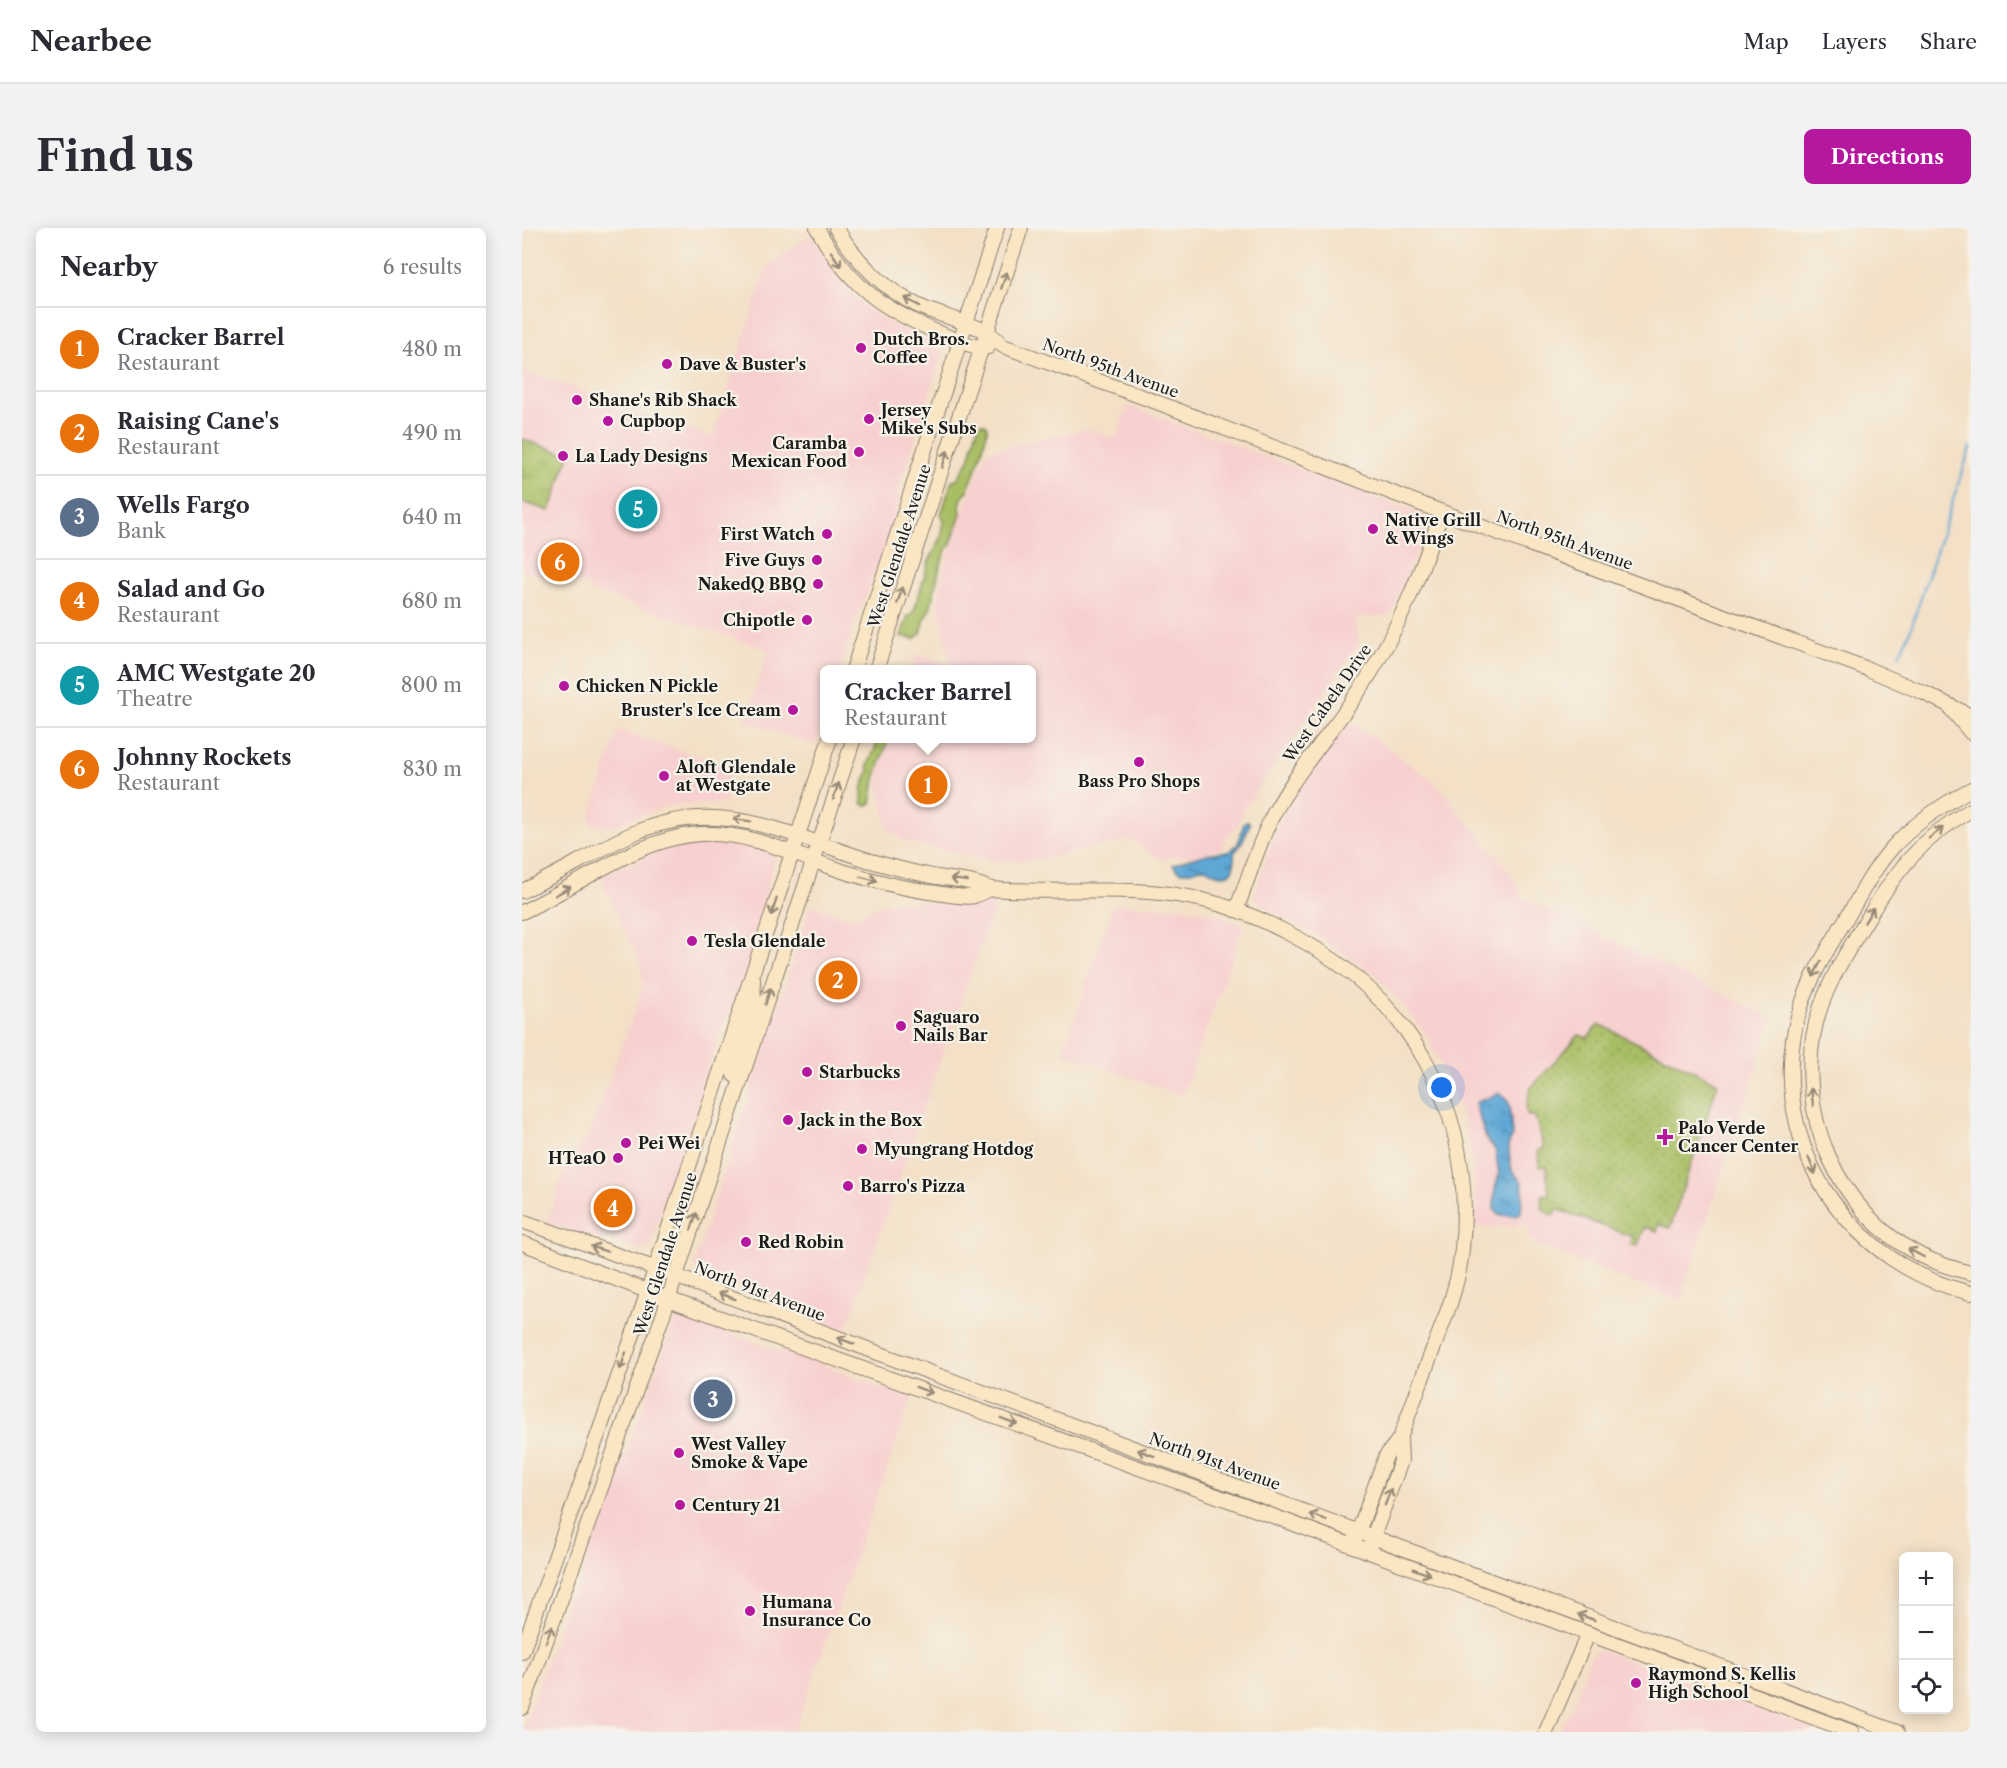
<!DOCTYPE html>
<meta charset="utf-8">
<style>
body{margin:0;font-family:"Libre Caslon Text",serif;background:#f2f2f3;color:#2b2b33}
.controls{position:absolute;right:18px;bottom:18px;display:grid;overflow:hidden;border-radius:9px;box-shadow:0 3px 15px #0003}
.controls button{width:54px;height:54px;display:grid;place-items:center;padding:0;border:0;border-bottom:2px solid #e1e1e2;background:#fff;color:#2b2b33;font:30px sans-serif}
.you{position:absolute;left:920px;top:860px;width:21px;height:21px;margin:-15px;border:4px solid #fff;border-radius:50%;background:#1a73e8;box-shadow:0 0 0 9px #1a73e833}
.badge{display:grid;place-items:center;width:39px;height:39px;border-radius:50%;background:#b5179e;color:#fff;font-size:20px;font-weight:700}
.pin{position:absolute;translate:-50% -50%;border:3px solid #fff;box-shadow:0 2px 6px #0006}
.popup{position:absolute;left:298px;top:437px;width:216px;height:78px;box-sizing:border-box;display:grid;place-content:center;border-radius:9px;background:#fff;filter:drop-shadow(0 2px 4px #0005);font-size:20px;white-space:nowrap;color:#7c7c81}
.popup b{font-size:22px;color:#2b2b33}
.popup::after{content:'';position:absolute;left:50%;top:100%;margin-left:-12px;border:12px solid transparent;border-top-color:#fff}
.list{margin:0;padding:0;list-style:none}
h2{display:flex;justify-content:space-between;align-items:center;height:78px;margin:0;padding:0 24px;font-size:26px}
h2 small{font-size:20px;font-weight:400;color:#7c7c81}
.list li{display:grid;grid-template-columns:39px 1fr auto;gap:18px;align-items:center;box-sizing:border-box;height:84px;padding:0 24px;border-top:2px solid #e1e1e2}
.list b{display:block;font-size:22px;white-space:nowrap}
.list p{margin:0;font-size:20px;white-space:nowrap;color:#7c7c81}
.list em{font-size:20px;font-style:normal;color:#7c7c81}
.icon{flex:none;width:33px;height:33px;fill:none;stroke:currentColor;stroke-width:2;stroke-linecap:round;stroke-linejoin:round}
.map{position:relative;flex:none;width:1449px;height:1504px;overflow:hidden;border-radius:9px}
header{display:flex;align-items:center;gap:36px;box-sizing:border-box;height:84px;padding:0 30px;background:#fff;border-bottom:2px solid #e1e1e2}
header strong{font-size:28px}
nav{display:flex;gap:33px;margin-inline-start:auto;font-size:21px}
.intro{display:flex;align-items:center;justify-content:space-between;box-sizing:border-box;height:144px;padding:0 36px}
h1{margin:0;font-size:42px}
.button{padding:15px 27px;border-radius:9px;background:#b5179e;color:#fff;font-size:21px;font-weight:700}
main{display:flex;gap:36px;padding:0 36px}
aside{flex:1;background:#fff;border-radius:9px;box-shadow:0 3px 15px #0003}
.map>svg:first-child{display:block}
.built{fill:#f7d0cf}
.grass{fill:#a8be63;stroke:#626d40;stroke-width:1.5}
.park{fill:url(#park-tufts);stroke:#626d40;stroke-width:1.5}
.garden{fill:url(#garden-dots);stroke:#626d40;stroke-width:1.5}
.water{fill:url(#water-ripples);stroke:#3d6278;stroke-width:1.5}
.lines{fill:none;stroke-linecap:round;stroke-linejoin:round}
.stream{stroke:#5ea7d5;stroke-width:2}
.secondary-casing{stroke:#887e71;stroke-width:16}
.secondary{stroke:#fbe6c4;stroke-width:14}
.oneway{stroke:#978b78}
.poi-dot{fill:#b5179e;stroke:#f7f3e8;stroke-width:2}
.labels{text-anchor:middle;stroke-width:4.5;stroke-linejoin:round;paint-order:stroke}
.poi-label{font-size:16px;font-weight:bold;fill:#1c1c1c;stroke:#f7f3e8;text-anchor:start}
.street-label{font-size:16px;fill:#1c1c1c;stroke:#f7f3e8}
</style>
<header>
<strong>Nearbee</strong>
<nav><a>Map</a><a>Layers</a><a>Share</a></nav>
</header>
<div class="intro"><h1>Find us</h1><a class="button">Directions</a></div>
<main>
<aside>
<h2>Nearby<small>6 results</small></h2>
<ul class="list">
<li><span class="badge" style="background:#e8710a">1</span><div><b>Cracker Barrel</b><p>Restaurant</p></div><em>480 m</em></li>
<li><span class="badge" style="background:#e8710a">2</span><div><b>Raising Cane's</b><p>Restaurant</p></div><em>490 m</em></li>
<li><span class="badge" style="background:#5c6f8a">3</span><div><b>Wells Fargo</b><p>Bank</p></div><em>640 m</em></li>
<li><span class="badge" style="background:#e8710a">4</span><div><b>Salad and Go</b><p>Restaurant</p></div><em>680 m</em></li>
<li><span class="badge" style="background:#0f9aa8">5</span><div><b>AMC Westgate 20</b><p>Theatre</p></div><em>800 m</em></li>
<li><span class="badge" style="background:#e8710a">6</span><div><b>Johnny Rockets</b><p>Restaurant</p></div><em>830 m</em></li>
</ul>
</aside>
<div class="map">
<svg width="1449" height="1504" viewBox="0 0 1449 1504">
<defs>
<pattern id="park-tufts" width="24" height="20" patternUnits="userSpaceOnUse" patternTransform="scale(1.5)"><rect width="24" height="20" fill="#a8be63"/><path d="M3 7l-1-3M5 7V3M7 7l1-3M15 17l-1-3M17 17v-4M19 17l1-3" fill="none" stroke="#90a355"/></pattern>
<pattern id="garden-dots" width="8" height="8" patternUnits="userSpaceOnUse" patternTransform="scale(1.5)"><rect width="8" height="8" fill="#a8be63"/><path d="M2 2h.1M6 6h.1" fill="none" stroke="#90a355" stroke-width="1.8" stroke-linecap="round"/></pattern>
<pattern id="water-ripples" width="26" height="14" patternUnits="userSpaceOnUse" patternTransform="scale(1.5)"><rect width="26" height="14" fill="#5ea7d5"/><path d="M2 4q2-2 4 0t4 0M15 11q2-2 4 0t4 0" fill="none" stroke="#4d87ac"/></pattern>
</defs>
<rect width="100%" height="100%" fill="#f7f3e8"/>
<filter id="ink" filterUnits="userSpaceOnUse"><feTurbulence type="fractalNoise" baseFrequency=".0167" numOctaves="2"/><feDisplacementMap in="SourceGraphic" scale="12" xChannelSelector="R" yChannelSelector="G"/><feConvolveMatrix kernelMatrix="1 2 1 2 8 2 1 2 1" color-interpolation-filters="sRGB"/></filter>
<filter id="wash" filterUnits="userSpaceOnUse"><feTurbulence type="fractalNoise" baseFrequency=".008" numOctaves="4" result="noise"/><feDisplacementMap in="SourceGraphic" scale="24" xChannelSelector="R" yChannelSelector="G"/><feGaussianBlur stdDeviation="1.35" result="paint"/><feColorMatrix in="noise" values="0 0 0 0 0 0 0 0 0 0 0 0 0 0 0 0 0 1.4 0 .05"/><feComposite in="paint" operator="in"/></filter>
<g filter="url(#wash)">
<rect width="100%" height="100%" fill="#f3e0c6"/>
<!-- built -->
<g class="built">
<path d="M 289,7 L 333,70 L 354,86 L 370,96 L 416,116 L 421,123 L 375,266 L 378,273 L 356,339 L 334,391 L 318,441 L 302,442 L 302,491 L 293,517 L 223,493 L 246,422 L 67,362 L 68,358 L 35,347 L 33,352 L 0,342 L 0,142 L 97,174 L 95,182 L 112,188 L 123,188 L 151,195 L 190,209 L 242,47 L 248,37 L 258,28 Z"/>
<path d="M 606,178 L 899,286 L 906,297 L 869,385 L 863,388 L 834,390 L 837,415 L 721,582 L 716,598 L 702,611 L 702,620 L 671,629 L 652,628 L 641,632 L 609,612 L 514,632 L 474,634 L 382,613 L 365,600 L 356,553 L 357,544 L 367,511 L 510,510 L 510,442 L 390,441 L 395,426 L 429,438 L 416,374 L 422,339 L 443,277 L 465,223 L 565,201 L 593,211 Z"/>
<path d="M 825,490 L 913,555 L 984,639 L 1002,670 L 1251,790 L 1158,1073 L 1020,1019 L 1008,1011 L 1006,997 L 954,999 L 953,956 L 948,922 L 942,893 L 925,850 L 903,804 L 854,747 L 793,706 L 740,678 L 732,669 L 733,664 L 753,605 L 770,567 Z"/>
<path d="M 96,502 L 207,538 L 204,575 L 161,576 L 144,578 L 85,600 L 69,596 L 67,592 Z"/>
<path d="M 190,614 L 219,616 L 234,620 L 250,625 L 253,632 L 245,660 L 244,679 L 222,748 L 200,800 L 181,856 L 179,875 L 170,902 L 159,923 L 128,1017 L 125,1020 L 117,1022 L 89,1012 L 74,1011 L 25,994 L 44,939 L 68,905 L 117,771 L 120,755 L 119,737 L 78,649 L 141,621 L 165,616 Z"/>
<path d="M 380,673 L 444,677 L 474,674 L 323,1105 L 310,1097 L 260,1074 L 178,1044 L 173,1040 L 172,1036 L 227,868 L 233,837 L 258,774 L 288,677 L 331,691 L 355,678 Z"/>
<path d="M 591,677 L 657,679 L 692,686 L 722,697 L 660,868 L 541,824 Z"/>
<path d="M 158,1089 L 163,1089 L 264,1126 L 286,1129 L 324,1147 L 358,1160 L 378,1161 L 391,1166 L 272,1504 L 0,1504 L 45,1376 L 60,1349 L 79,1281 L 100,1237 L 149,1101 L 154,1091 Z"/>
<path d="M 1075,1423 L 1082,1423 L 1299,1504 L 1036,1504 L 1053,1473 L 1069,1428 Z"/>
</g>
<!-- grass -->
<g class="grass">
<path d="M 459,195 L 465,197 C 467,206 452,249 446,260 L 446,263 L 440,270 L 438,278 L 439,286 L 428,318 L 424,322 L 418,338 L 408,381 L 404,387 L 399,405 L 392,411 L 379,408 L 386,388 L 389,387 L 393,380 L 407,333 L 419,310 L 422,292 L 419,286 L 430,252 L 435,251 L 447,232 L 456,198 Z"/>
<path d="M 357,511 L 366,511 L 353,551 L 349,576 L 344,578 L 340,575 L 340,561 L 347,543 L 346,537 Z"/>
</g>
<!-- park -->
<path class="park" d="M 0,211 L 47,227 L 28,283 L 0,274 Z"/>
<!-- garden -->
<path class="garden" d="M 1077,796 L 1196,855 L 1148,1000 L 1137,996 L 1135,1003 L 1123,999 L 1115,1018 L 1109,1016 L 1111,1009 L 1035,981 L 1032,987 C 1020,984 1018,979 1020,967 L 1027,966 L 1024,938 L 1017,939 L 1016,922 L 1022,921 L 1013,888 L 1006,888 L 1004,881 L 1008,861 L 1057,807 L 1065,810 Z"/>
<!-- water -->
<g class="water">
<path d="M 726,593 L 728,596 C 723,607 721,616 712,625 C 714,642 708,652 690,644 C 686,642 687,640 681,640 C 671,641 658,650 651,637 C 659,632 697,622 707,624 L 716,616 L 722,595 Z"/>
<path d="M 978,865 L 987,875 L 988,881 L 990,907 L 986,919 L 990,943 L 1000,954 L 1001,964 L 999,984 L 995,987 L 977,987 L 972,981 L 973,961 L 977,946 L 973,921 L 966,914 L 962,904 L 953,875 Z"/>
</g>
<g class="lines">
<!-- stream -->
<path class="stream" d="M 1377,428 L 1388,403 L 1449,217"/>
</g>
</g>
<g filter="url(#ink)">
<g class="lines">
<!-- secondary casing -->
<g class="secondary-casing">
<g id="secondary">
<path d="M 295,0 C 327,59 362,82 422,107 C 436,112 452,121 466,119"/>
<path d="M 314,0 C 337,37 366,66 406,82 C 425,89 445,94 463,103 C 470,106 476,113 481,118 L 637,175 L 920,284 L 1346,441 L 1402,465 L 1449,488"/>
<path d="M 331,442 L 475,0"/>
<path d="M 354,442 L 499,0"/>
<path d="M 1430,482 L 1449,505"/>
<path d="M 1449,561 C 1420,577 1392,595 1370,620 C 1354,638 1342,660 1330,681 C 1305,722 1278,763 1271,812 C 1254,931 1334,1038 1449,1065"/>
<path d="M 1449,582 C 1399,609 1372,646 1344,693 C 1324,725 1303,758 1294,795 C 1272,883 1315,985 1398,1027 C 1414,1035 1432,1041 1449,1045"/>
<path d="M 0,663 C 38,646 72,623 110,606 C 198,567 266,607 349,633 C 370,639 393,645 415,649 C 434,652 451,653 469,661 C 540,667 611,655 681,672 C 711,679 739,691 766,705 C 889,767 954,883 940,1021 C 937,1056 924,1088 911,1121 C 900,1151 889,1181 878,1210 L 864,1228 L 831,1318"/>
<path d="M 714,682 C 727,650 736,615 752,585 C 778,538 814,499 843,454 C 877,401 899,344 920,284"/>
<path d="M 0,684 C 56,658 116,610 178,606 C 219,604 255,619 292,633 C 329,647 368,658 407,664 C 417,665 442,671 452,668 C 457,666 463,663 469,661"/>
<path d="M 219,851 L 212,847 L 211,842 L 232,774 L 231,750"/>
<path d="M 0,993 L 132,1040 L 356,1125 L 1375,1504"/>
<path d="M 0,1015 L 146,1071 L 748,1287 L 1330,1504"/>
<path d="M 848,1317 L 879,1233 L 878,1210"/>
<path d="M 0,1424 L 121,1078 L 308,510"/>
<path d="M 0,1480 L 141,1087 L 332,510"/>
<path d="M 1024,1504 L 1066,1406"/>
</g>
</g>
<!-- secondary -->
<use href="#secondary" class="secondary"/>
</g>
<!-- one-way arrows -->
<defs><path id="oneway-shaft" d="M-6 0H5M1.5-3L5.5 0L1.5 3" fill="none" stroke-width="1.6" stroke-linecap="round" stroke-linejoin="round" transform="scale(1.5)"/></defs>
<g class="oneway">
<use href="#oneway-shaft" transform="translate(314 31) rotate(56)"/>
<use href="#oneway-shaft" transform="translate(482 52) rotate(-72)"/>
<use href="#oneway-shaft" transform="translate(390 74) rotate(-153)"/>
<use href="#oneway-shaft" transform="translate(423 231) rotate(-72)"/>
<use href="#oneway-shaft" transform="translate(378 367) rotate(-72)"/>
<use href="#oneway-shaft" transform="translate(314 563) rotate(-72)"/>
<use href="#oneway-shaft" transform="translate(220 592) rotate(-171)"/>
<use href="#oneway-shaft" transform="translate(1414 605) rotate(-37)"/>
<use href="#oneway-shaft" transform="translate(347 651) rotate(15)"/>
<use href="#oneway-shaft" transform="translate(437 652) rotate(-173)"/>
<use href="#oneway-shaft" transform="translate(41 663) rotate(-29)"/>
<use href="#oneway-shaft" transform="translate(252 679) rotate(108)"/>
<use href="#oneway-shaft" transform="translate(1347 687) rotate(-59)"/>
<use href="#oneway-shaft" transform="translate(1295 741) rotate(116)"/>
<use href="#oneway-shaft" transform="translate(246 768) rotate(-72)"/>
<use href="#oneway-shaft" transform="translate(1290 869) rotate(-97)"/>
<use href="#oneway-shaft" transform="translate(1290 938) rotate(67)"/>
<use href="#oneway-shaft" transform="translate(172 993) rotate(-72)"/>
<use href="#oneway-shaft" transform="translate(77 1021) rotate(-161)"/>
<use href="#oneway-shaft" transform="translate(1394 1025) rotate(-152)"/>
<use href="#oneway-shaft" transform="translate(205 1068) rotate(-159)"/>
<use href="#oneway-shaft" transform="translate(324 1113) rotate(-159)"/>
<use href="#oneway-shaft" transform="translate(101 1133) rotate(109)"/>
<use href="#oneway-shaft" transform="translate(402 1162) rotate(20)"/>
<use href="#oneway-shaft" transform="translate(487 1193) rotate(20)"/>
<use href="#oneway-shaft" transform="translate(624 1225) rotate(-160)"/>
<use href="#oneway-shaft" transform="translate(866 1269) rotate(-70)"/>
<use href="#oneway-shaft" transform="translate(796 1289) rotate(-160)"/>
<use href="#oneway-shaft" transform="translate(900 1344) rotate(21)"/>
<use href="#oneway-shaft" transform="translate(1064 1389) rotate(-159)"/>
<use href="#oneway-shaft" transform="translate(27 1406) rotate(-70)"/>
</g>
</g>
<!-- markers -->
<g class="poi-dot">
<circle cx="339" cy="120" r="6"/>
<circle cx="145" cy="136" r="6"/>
<circle cx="55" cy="172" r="6"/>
<circle cx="347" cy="191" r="6"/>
<circle cx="86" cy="193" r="6"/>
<circle cx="337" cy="224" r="6"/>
<circle cx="41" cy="228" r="6"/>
<circle cx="851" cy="301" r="6"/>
<circle cx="305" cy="306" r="6"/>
<circle cx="295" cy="332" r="6"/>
<circle cx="296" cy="356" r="6"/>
<circle cx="285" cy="392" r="6"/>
<circle cx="42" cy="458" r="6"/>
<circle cx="271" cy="482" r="6"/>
<circle cx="617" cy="534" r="6"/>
<circle cx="142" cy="548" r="6"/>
<circle cx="170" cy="713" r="6"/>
<circle cx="379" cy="798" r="6"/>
<circle cx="285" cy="844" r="6"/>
<circle cx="266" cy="892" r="6"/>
<path d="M1140 900h6v6h6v6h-6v6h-6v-6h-6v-6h6z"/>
<circle cx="104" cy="915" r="6"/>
<circle cx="340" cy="921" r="6"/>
<circle cx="96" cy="930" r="6"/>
<circle cx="326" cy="958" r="6"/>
<circle cx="224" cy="1014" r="6"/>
<circle cx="157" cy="1225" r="6"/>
<circle cx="158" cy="1277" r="6"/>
<circle cx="228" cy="1383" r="6"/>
<circle cx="1114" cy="1455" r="6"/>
</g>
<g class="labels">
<!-- poi labels -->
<g class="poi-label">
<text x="351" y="117">Dutch Bros.<tspan x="351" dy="18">Coffee</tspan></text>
<text x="157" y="142">Dave &amp; Buster's</text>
<text x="67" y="178">Shane's Rib Shack</text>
<text x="359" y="188">Jersey<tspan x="359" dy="18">Mike's Subs</tspan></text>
<text x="98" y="199">Cupbop</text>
<text x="325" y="221" text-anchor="end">Caramba<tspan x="325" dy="18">Mexican Food</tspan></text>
<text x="53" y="234">La Lady Designs</text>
<text x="863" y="298">Native Grill<tspan x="863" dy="18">&amp; Wings</tspan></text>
<text x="293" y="312" text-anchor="end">First Watch</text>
<text x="283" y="338" text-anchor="end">Five Guys</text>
<text x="284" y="362" text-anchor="end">NakedQ BBQ</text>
<text x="273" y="398" text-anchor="end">Chipotle</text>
<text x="54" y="464">Chicken N Pickle</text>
<text x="259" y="488" text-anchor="end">Bruster's Ice Cream</text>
<text x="154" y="545">Aloft Glendale<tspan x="154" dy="18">at Westgate</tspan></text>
<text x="617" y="559" text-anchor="middle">Bass Pro Shops</text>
<text x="182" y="719">Tesla Glendale</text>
<text x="391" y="795">Saguaro<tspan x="391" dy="18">Nails Bar</tspan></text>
<text x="297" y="850">Starbucks</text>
<text x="278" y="898">Jack in the Box</text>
<text x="1156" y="906">Palo Verde<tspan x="1156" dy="18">Cancer Center</tspan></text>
<text x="116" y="921">Pei Wei</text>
<text x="352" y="927">Myungrang Hotdog</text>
<text x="84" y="936" text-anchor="end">HTeaO</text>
<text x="338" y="964">Barro's Pizza</text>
<text x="236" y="1020">Red Robin</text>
<text x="169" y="1222">West Valley<tspan x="169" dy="18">Smoke &amp; Vape</tspan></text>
<text x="170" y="1283">Century 21</text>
<text x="240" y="1380">Humana<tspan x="240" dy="18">Insurance Co</tspan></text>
<text x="1126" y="1452">Raymond S. Kellis<tspan x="1126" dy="18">High School</tspan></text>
</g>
<!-- street labels -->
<g class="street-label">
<text transform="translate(589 140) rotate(20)" y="6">North 95th Avenue</text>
<text transform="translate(1043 312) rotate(20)" y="6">North 95th Avenue</text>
<text transform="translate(377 318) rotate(-72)" y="6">West Glendale Avenue</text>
<text transform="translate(805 475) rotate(-55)" y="6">West Cabela Drive</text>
<text transform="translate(143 1026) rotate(-72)" y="6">West Glendale Avenue</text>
<text transform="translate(238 1063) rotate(21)" y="6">North 91st Avenue</text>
<text transform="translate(693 1233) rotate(20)" y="6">North 91st Avenue</text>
</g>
</g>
</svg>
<div class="controls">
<button>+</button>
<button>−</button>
<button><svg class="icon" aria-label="locate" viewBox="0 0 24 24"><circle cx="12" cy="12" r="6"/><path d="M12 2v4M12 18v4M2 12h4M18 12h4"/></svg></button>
</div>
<div class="you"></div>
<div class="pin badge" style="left:406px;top:557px;background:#e8710a">1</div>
<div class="popup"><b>Cracker Barrel</b>Restaurant</div>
<div class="pin badge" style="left:316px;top:752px;background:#e8710a">2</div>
<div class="pin badge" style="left:191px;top:1171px;background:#5c6f8a">3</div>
<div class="pin badge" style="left:91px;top:980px;background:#e8710a">4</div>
<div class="pin badge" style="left:116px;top:281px;background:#0f9aa8">5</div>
<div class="pin badge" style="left:38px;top:334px;background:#e8710a">6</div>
</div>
</main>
